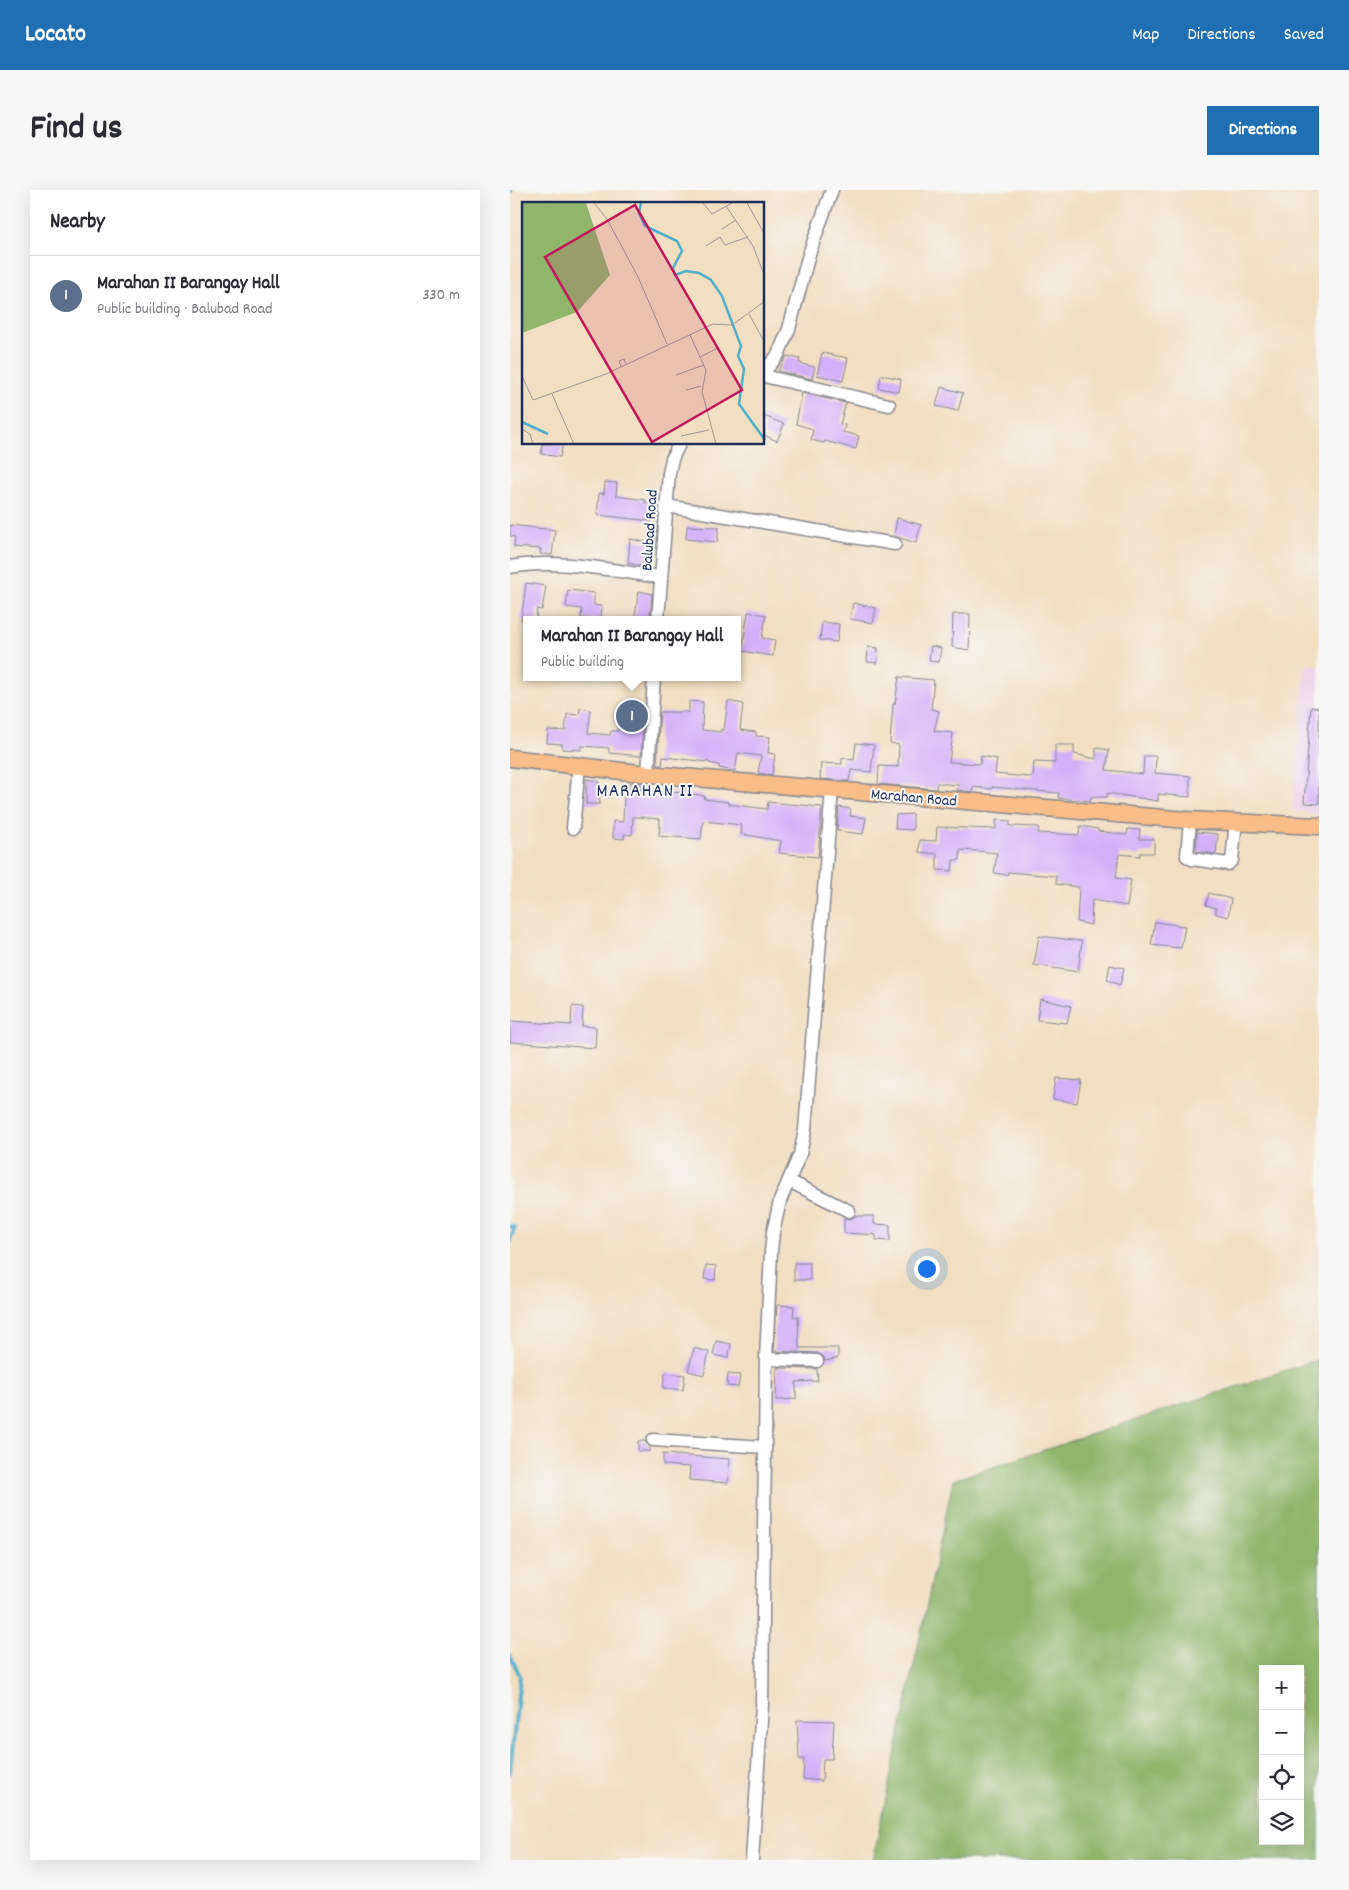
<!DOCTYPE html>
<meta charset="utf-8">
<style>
body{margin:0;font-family:Dekko,sans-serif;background:#f7f7f7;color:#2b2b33}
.controls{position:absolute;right:15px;bottom:15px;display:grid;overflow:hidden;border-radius:0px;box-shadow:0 5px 20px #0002}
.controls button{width:45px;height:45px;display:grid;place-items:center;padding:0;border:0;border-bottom:1px solid #e1e1e2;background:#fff;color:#2b2b33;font:25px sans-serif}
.you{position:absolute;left:416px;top:1078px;width:18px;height:18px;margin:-12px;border:4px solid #fff;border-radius:50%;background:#1a73e8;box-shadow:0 0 0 8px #1a73e833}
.badge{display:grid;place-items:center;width:32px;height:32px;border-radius:50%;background:#1f6fb2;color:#fff;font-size:16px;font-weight:700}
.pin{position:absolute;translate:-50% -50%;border:2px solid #fff;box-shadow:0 1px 5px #0006}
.popup{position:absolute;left:13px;top:426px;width:218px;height:65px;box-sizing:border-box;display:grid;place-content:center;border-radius:0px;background:#fff;filter:drop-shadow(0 1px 4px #0005);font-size:16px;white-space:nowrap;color:#7c7c81}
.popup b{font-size:19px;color:#2b2b33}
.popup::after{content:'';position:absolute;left:50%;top:100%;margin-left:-10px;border:10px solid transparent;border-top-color:#fff}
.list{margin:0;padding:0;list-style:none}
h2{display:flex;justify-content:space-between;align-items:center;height:65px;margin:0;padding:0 20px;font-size:21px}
h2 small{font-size:16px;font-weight:400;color:#7c7c81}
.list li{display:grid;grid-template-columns:32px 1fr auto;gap:15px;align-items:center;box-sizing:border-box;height:80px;padding:0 20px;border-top:1px solid #e1e1e2}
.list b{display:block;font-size:19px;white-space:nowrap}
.list p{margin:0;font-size:16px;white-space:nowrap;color:#7c7c81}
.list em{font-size:16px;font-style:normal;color:#7c7c81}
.icon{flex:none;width:28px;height:28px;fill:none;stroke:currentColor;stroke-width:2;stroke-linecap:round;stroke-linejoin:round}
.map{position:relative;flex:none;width:809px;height:1670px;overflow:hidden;border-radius:0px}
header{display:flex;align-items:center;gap:30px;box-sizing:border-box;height:70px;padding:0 25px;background:#1f6fb2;color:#fff}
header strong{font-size:24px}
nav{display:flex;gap:28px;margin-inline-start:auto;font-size:18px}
.intro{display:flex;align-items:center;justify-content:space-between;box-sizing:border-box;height:120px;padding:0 30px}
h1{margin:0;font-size:35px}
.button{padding:12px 22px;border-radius:0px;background:#1f6fb2;color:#fff;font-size:18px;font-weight:700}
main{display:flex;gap:30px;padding:0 30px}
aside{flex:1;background:#fff;border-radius:0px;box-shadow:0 5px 20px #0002}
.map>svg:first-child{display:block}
.built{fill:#ecd1ea}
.forest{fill:#90b66c;stroke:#567265;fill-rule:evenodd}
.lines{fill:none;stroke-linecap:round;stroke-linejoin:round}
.stream{stroke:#4eafcd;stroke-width:4}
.building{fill:#d4aff9}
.minor-casing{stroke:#868690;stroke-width:15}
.major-casing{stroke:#868690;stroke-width:19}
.minor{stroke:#fff;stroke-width:12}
.major{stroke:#f8bd88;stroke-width:16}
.labels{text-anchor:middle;stroke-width:4;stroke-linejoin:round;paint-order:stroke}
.street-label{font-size:16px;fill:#1b2f5e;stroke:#f6f6f2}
.quarter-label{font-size:19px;letter-spacing:1px;fill:#1b2f5e;stroke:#f6f6f2}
.inset-river{fill:none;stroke:#4eafcd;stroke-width:2.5}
.inset-road{fill:none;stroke:#9c9899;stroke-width:1}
.view{fill:#c2185b;fill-opacity:0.15;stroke:#c2185b;stroke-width:2.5}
.inset-edge{fill:none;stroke:#1b2f5e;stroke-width:2.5}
</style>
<header>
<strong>Locato</strong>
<nav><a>Map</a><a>Directions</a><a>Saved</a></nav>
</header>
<div class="intro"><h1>Find us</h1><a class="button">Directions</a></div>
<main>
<aside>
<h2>Nearby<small></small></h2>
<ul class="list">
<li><span class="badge" style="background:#5c6f8a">1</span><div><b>Marahan II Barangay Hall</b><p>Public building · Balubad Road</p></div><em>330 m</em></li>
</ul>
</aside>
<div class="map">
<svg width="809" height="1670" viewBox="0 0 809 1670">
<rect width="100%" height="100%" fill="#f6f6f2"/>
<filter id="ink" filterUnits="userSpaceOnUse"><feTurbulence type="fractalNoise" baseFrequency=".02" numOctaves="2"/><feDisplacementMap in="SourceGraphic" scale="10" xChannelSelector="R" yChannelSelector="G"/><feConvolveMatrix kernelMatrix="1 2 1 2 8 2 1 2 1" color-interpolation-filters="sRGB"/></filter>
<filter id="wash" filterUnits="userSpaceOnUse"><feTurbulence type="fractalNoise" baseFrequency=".0096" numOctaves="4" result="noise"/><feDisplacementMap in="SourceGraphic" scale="20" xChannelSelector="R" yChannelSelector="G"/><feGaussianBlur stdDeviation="1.12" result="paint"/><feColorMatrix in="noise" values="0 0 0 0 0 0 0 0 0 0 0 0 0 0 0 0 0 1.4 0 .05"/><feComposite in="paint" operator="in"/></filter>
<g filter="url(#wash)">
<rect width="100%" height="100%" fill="#f2dec1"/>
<!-- built -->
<path class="built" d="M 795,475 L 809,476 L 809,624 L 782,621 Z"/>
<!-- forest -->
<path class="forest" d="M 807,1170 L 809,1170 L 809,1670 L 363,1670 L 443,1290 ZM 753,1479 L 790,1479 L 790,1651 L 753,1651 Z"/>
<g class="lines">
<!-- stream -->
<g class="stream">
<path d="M 0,2 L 2,0"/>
<path d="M 0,1036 L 5,1037 L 0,1051"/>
<path d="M 0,1465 L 10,1486 L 0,1583"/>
</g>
</g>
<g id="blocks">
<!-- building -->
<g class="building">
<path d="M 312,163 L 338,168 L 333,191 L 307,185 Z"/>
<path d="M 277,166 L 290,169 L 289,173 L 305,177 L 302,189 L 268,181 Z"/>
<path d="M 371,185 L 391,189 L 389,202 L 369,198 Z"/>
<path d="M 431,197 L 453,203 L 448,221 L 426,216 Z"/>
<path d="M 292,203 L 336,213 L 330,234 L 335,235 L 333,242 L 349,246 L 346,259 L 315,251 L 314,253 L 301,250 L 303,239 L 286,234 Z"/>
<path d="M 254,226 L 274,234 L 267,251 L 254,245 Z"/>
<path d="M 32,254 L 53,254 L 50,267 L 31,264 Z"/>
<path d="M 95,292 L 107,293 L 106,306 L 136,310 L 135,313 L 143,314 L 142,331 L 87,325 L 89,303 L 94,304 Z"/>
<path d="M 387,328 L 411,335 L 406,353 L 384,346 Z"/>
<path d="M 0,335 L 45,340 L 42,365 L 30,364 L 31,359 L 4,357 L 5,347 L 0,346 Z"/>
<path d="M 177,336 L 209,337 L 207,352 L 176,349 Z"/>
<path d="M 120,349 L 140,353 L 137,377 L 118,373 Z"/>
<path d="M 16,393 L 36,396 L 32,420 L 27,419 L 26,430 L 11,430 Z"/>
<path d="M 58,400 L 84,403 L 84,415 L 92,416 L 91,430 L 71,428 L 72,419 L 56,417 Z"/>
<path d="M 129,401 L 142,404 L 140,430 L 124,430 Z"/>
<path d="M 343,413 L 366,418 L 363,433 L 340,429 Z"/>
<path d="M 238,422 L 256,425 L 252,448 L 265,450 L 263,466 L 232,461 Z"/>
<path d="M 443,424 L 460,424 L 459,460 L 442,457 Z"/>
<path d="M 312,432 L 329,434 L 327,452 L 310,450 Z"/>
<path d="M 421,456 L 431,458 L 429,472 L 419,471 Z"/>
<path d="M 358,457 L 368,458 L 367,473 L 357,472 Z"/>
<path d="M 389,487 L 424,490 L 421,519 L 429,521 L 424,541 L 443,543 L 439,572 L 470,574 L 471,566 L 487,569 L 485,584 L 519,587 L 523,586 L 524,572 L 545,573 L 545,555 L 564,555 L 564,564 L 586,569 L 586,558 L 599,560 L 596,580 L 633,584 L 634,566 L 646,566 L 645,583 L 680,586 L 680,607 L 648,604 L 648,611 L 597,603 L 597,607 L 581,607 L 580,611 L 548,608 L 549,603 L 482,597 L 482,599 L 463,597 L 462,602 L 447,600 L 448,595 L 427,593 L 426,599 L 368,594 L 369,576 L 388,577 L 389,555 L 380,553 L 383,514 L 385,514 Z"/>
<path d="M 179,511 L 193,512 L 192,540 L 211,542 L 211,539 L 214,540 L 218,511 L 233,514 L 230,540 L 246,542 L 246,546 L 260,547 L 258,563 L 265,564 L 262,585 L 248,583 L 251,566 L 228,563 L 225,581 L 209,578 L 209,575 L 199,573 L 199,572 L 153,567 L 152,575 L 147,575 L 150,522 L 179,522 Z"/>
<path d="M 801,517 L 809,518 L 809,614 L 794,613 Z"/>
<path d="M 70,518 L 81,520 L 78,543 L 100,545 L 101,541 L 108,541 L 111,518 L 134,521 L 131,566 L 99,563 L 99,558 L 72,556 L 71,560 L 52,559 L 52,554 L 37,553 L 38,540 L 55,541 L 57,524 L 69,525 Z"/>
<path d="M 346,553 L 364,555 L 361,582 L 341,580 L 339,591 L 310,589 L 311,573 L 332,574 L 332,568 L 344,570 Z"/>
<path d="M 76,589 L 88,591 L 90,614 L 76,614 Z"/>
<path d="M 120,593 L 131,594 L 131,601 L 177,603 L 195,606 L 194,609 L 218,612 L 218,614 L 257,619 L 258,612 L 312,617 L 308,667 L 269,663 L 271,651 L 231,644 L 232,635 L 193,631 L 191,649 L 149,646 L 150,629 L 129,627 L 123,627 L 122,645 L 114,644 L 114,649 L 103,648 L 103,631 L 113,632 L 114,604 L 120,604 Z"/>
<path d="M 329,617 L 341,619 L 340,626 L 356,628 L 353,644 L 327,641 Z"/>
<path d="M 403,624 L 403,640 L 385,639 L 386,625 Z"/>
<path d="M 486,630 L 500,631 L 500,636 L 529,637 L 528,643 L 569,645 L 570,636 L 588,639 L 588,641 L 617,645 L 618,639 L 630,640 L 629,649 L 644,649 L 644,663 L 630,663 L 630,666 L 609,664 L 606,688 L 621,690 L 617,716 L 582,710 L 581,735 L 567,732 L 569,697 L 546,694 L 546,686 L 498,682 L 497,685 L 484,683 L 487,663 L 467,661 L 450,660 L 450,670 L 443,670 L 442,681 L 427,680 L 427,664 L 409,662 L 410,650 L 426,651 L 427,637 L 486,639 Z"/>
<path d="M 687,642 L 708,644 L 706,664 L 686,661 Z"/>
<path d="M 699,703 L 721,709 L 718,727 L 706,724 L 706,718 L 696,715 Z"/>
<path d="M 645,732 L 675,736 L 671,758 L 641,755 Z"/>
<path d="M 529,746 L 572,751 L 568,782 L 524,775 Z"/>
<path d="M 600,775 L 614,778 L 610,795 L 597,790 Z"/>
<path d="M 530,809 L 561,816 L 557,833 L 527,830 Z"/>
<path d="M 62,816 L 73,817 L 72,836 L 86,837 L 85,858 L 0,852 L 0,831 L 61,835 Z"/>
<path d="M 546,888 L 571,890 L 567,913 L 543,909 Z"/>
<path d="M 346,1026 L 364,1026 L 364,1034 L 380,1035 L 380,1051 L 366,1050 L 366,1045 L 334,1043 L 334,1028 L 340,1029 Z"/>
<rect x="284" y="1073" width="16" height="17"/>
<path d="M 196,1075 L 206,1076 L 205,1090 L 194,1089 Z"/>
<path d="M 267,1115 L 284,1116 L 283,1127 L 288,1126 L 289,1158 L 328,1158 L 328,1168 L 315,1171 L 314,1167 L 308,1163 L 264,1161 Z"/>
<path d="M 206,1151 L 221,1154 L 218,1168 L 203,1165 Z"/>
<path d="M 184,1158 L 199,1162 L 194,1185 L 178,1181 Z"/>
<path d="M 267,1178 L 307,1179 L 308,1191 L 286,1192 L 286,1209 L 266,1210 Z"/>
<path d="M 155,1183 L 175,1185 L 173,1200 L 153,1198 Z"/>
<path d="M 218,1184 L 230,1185 L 228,1197 L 217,1196 Z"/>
<path d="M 128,1251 L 135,1251 L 140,1257 L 140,1261 L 128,1261 Z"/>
<path d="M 153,1264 L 219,1269 L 218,1293 L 179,1290 L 180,1277 L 153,1275 Z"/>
<path d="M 287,1530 L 324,1531 L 322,1569 L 313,1569 L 312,1591 L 293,1589 L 294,1569 L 289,1569 Z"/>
</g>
</g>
</g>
<g filter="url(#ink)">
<use href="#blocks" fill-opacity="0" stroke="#868690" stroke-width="1"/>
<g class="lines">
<!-- minor casing -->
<g class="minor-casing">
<g id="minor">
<path d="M 254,182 L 268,165 L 279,139 L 299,64 L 322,0"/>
<path d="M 254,186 L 379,215"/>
<path d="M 156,316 L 385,354"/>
<path d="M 0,377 C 50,368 102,381 151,387"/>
<path d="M 148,430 L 159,283 L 162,269 L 169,254"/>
<path d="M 138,584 L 144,487"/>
<path d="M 680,630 L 677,666 L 682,669 L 718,674 L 722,670 L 726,632"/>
<path d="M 63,638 L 69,576"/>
<path d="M 279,991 L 339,1021"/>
<path d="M 256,1169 L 307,1171"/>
<path d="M 143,1250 L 255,1257"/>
<path d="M 242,1670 L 252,1515 L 256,1169 L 261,1062 L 263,1042 L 270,1011 L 290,964 L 295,940 L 322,599"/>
</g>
</g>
<!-- major casing -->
<g class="major-casing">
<path id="major" d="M 0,568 L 138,584 L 677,630 L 809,636"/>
</g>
<!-- minor -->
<use href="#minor" class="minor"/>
<!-- major -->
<use href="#major" class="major"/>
</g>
</g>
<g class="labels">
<!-- street labels -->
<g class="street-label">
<text transform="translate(138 340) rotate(-86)" y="6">Balubad Road</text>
<text transform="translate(404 606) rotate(5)" y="6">Marahan Road</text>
</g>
<!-- quarter labels -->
<g class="quarter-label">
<text x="135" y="606">MARAHAN II</text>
</g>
</g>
<!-- overview -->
<g transform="translate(12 12)">
<rect width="242" height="242" fill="#f2dec1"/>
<path d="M 0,1 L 64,1 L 88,73 L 55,110 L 0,131 Z" fill="#90b66c"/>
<path class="inset-river" d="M 119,1 L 117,11 L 123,24 L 155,39 L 160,49 L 151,66 L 153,73 L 164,69 L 177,71 L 189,78 L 200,94 L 219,144 L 216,154 L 222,167 L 217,202 L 243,238M 0,220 L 26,232"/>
<path class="inset-road" d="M 72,1 L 85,17 L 116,75 L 145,142M 181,1 L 190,12 L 210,1M 225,1 L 243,33M 204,4 L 231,44 L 243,75M 200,27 L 214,18M 184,44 L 198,35 L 203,43 L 226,35M 227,112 L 243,141M 168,133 L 184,168 L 180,190 L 194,242M 178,155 L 196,146M 99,164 L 97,159 L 102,157 L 104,162M 154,173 L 182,163M 0,174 L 11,198 L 84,172 L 191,122 L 210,123 L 243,99M 164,188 L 179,184M 30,192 L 52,242M 0,227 L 8,232 L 11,242M 159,234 L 187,228"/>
<path class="view" d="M 113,3 L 220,188 L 130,240 L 23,55 Z"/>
<rect width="242" height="242" class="inset-edge"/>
</g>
</svg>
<div class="controls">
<button>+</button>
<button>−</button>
<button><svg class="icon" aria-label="locate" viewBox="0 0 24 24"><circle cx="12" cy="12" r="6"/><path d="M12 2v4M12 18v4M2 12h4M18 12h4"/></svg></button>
<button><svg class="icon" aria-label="layers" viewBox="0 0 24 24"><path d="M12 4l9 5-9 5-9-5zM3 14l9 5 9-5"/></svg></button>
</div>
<div class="you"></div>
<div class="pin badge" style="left:122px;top:526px;background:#5c6f8a">1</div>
<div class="popup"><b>Marahan II Barangay Hall</b>Public building</div>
</div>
</main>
